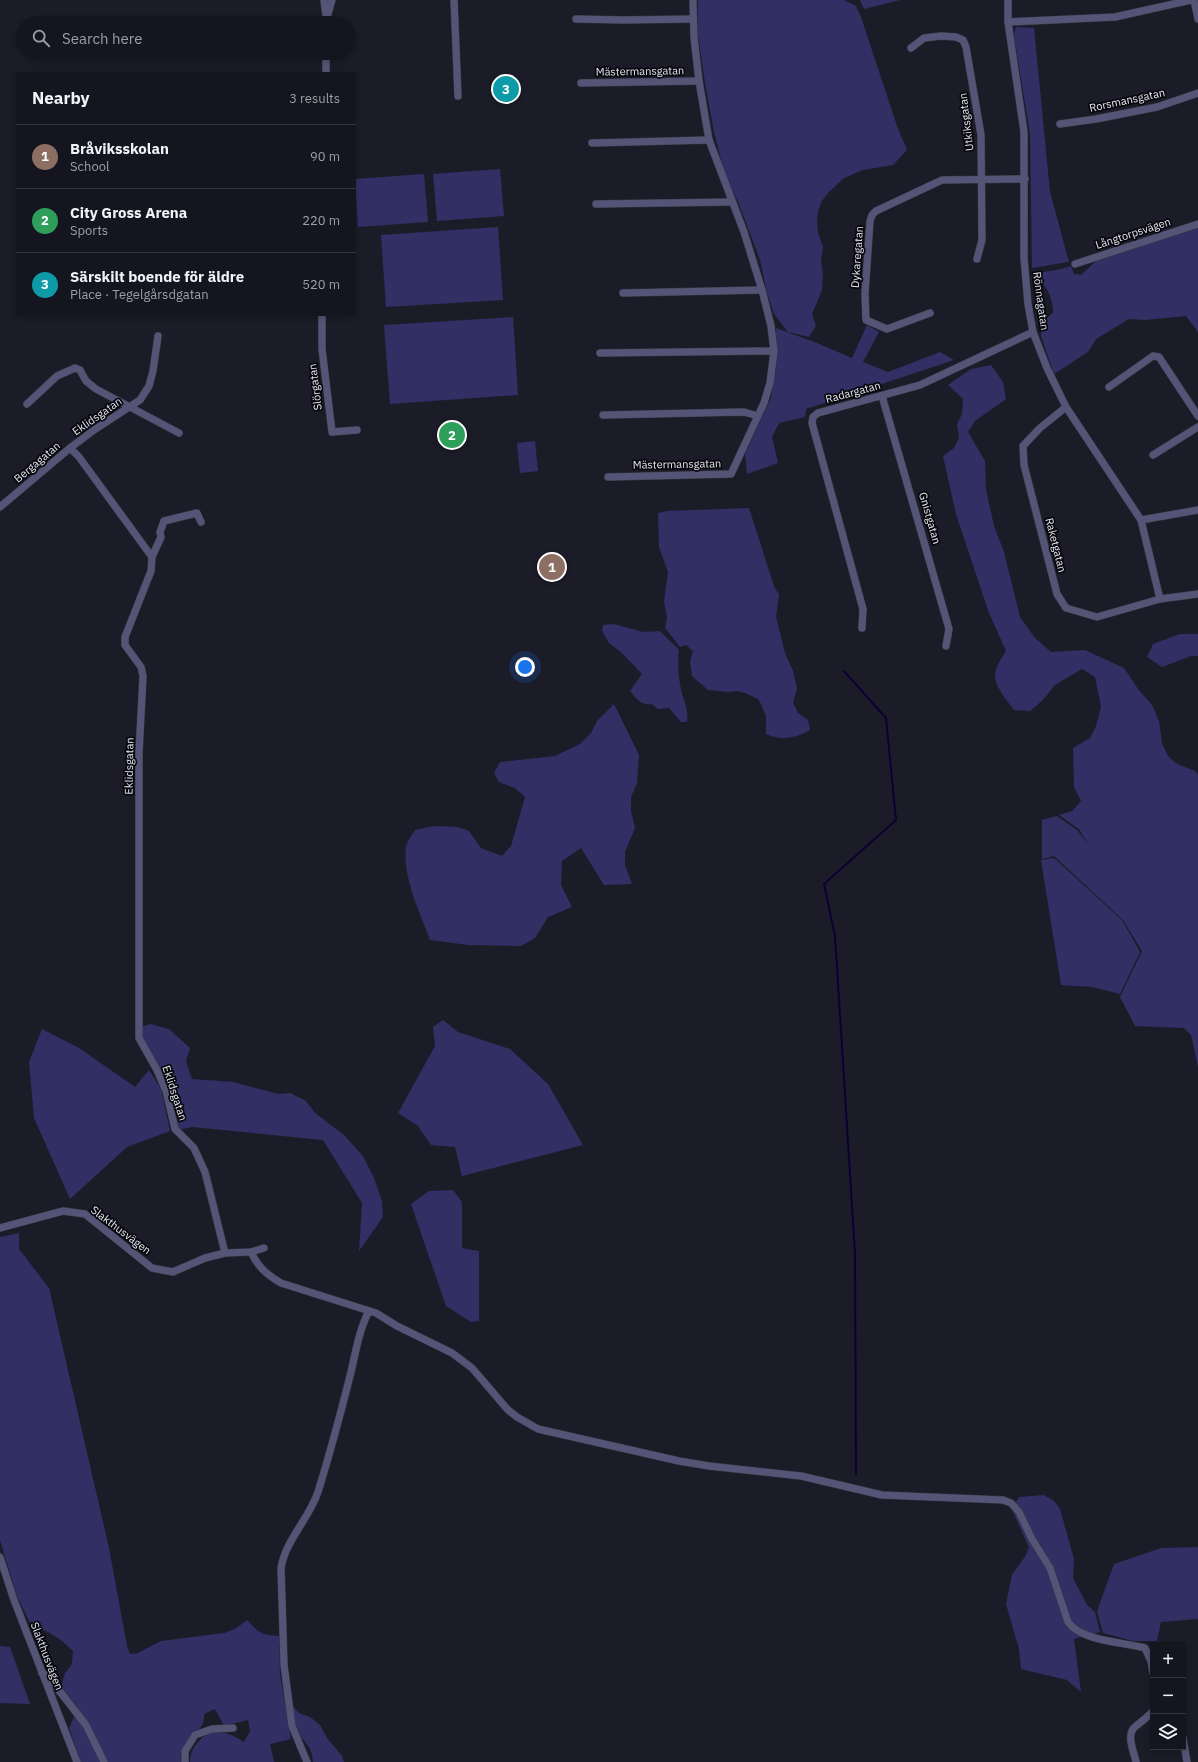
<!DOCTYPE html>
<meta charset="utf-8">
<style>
body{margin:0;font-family:"IBM Plex Sans",sans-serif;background:#1e1e28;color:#f1f3f6}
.controls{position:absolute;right:12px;bottom:12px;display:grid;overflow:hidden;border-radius:0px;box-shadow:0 2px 6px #0003}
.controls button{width:36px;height:36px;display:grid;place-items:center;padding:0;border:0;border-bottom:1px solid #34343d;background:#15151f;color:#f1f3f6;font:20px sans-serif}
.you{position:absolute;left:525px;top:667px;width:14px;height:14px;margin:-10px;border:3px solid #fff;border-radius:50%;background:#1a73e8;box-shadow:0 0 0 6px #1a73e833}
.badge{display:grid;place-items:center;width:26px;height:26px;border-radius:50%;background:#ea580c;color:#fff;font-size:13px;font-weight:700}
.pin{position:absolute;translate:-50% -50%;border:2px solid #fff;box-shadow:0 1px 4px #0006}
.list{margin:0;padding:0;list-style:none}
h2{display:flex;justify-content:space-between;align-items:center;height:52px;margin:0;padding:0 16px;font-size:17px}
h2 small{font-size:13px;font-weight:400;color:#9d9fa4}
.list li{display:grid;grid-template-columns:26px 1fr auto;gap:12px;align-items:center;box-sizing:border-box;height:64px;padding:0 16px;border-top:1px solid #34343d}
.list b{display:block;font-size:15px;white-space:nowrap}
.list p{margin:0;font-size:13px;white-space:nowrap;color:#9d9fa4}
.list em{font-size:13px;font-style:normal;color:#9d9fa4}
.icon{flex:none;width:22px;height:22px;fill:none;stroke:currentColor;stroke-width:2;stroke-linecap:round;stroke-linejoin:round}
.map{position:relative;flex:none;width:1198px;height:1762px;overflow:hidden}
.search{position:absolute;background:#15151f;box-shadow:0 2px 6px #0003;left:16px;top:16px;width:340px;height:44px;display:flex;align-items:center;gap:10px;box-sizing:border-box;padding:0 14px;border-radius:22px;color:#9d9fa4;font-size:15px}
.panel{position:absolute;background:#15151f;box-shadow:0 2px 6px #0003;left:16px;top:72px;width:340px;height:244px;border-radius:0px}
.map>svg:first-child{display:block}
.green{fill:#312f64}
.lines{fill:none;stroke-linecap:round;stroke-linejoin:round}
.stream{stroke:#0c0033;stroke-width:2}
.street-casing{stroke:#383845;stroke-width:8}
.street{stroke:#545576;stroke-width:7}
.labels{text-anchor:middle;stroke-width:3.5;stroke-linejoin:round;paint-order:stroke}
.street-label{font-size:11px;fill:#e6e7f0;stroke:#07070d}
</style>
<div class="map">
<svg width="1198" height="1762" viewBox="0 0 1198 1762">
<rect width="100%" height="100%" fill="#1c1c29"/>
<!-- green -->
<g class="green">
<path d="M 698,0 L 844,0 L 856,6 L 861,17 L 897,126 L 907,150 L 893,165 L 863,170 L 844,178 L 828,193 L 822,201 L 818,211 L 817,222 L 818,233 L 823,247 L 821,261 L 823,275 L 822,290 L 812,314 L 816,326 L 809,337 L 788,332 L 774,314 L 767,293 L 760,260 L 739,204 L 725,175 L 714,132 L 705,83 L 698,34 Z"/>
<path d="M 860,0 L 900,0 L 864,9 Z"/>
<path d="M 1016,27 L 1034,28 L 1050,192 L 1069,262 L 1032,268 L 1030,134 L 1014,35 Z"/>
<path d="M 500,169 L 504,216 L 437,221 L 433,174 Z"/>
<path d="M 424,174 L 428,222 L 358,227 L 355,179 Z"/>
<path d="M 498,227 L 503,300 L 386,307 L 381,235 Z"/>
<path d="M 1198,228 L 1198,332 L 1186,316 L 1144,320 L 1129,319 L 1096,339 L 1088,352 L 1054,374 L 1041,336 L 1040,324 L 1053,313 C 1053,300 1048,287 1038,279 L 1038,273 L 1061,269 L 1071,266 L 1074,274 L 1081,275 L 1096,261 Z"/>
<path d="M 513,317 L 518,395 L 390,404 L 384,325 Z"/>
<path d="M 867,325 L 879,332 L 863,362 L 888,372 L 940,352 L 954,360 L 806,409 L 805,417 L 779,423 L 772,437 L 778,463 L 747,474 L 745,454 L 771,398 L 776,368 L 776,328 L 817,343 L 852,358 Z"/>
<path d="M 991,365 L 1003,382 L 1006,399 L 975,421 L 968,432 L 985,461 L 986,489 L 994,526 L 1004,552 L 1020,617 L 1035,638 L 1051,652 L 1085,650 L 1124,668 L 1138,689 L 1152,705 L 1159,721 L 1162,743 L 1168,756 L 1177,764 L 1195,771 L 1198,775 L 1198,1067 L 1191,1035 L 1184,1028 L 1135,1026 L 1120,997 L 1142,951 L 1123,920 L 1054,856 L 1042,859 L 1042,820 L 1057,816 L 1077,830 L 1088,844 L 1079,829 L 1059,815 L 1072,811 L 1081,801 L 1074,787 L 1073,748 L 1090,738 L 1096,726 L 1101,707 L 1095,677 L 1082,669 L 1055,685 L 1042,701 L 1030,711 L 1014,710 C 1008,702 996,688 995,677 C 994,669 1002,658 1006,651 L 989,613 L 956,514 L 943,456 L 954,448 L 959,438 L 957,424 L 962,414 L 963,399 L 948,385 L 971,369 Z"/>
<path d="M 535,441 L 538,471 L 520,473 L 517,443 Z"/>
<path d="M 749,508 L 774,586 L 779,595 L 776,617 L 785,653 L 793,671 L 797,688 L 793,703 L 798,713 L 808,720 L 810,730 C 796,738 781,741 766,734 L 766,716 L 760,702 L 758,699 L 745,693 L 737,691 L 729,692 L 708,690 L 692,676 L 690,661 L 693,651 L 686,645 L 680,647 L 665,628 L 667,618 L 664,601 L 668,572 L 659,547 L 658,513 L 667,511 Z"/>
<path d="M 614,624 L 643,632 L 660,631 L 679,650 C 677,663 679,681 682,694 C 685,703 689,713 687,722 L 681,722 L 669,708 L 658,709 L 652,704 C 640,705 638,700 630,691 L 642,674 L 621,652 L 609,643 L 602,631 L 603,625 Z"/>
<path d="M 1180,634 L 1198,634 L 1198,656 L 1191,656 L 1162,667 L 1147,657 L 1153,644 Z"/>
<path d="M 614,704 L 639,755 L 637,783 L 631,797 L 631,811 L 635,828 L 625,852 L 625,865 L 632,884 L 604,885 L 581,848 L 562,861 L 561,885 L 572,907 L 548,917 L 535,938 L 521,946 L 468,945 L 430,940 C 420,912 402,876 406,847 C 407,841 412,835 415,830 L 434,826 L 458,827 L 469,831 L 481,848 L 502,856 L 511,846 L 525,797 L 515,788 L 499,782 L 494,773 L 500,762 L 555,756 L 580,744 L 591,733 L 597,721 Z"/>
<path d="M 1054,858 L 1122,920 L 1140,952 L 1120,994 L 1092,987 L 1061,985 L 1041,860 Z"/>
<path d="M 443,1020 L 458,1032 L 510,1049 L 548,1084 L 583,1145 L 462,1176 L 455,1147 L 431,1145 L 418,1126 L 398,1113 L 435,1046 L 433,1027 Z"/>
<path d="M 150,1024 L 169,1029 L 190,1048 L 186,1061 L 192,1079 L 233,1082 L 278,1094 L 290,1093 L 306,1101 L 315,1113 L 344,1135 L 363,1156 L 374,1178 L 382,1201 L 383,1217 L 359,1251 L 362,1203 L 323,1140 L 192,1127 L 179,1130 L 174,1121 L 167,1091 L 141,1039 L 141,1027 Z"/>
<path d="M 42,1029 L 79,1048 L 135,1087 L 149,1070 L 161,1089 L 170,1131 L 127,1147 L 70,1199 L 34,1118 L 29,1062 Z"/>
<path d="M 453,1190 L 462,1202 L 462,1248 L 479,1251 L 479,1321 L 471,1322 L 446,1306 L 411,1204 L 429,1191 Z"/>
<path d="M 19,1233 L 19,1249 L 49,1288 L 109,1548 L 127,1646 L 130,1654 L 138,1653 L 161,1641 L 224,1633 L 235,1629 L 247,1620 C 259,1633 261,1635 279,1636 L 280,1674 L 291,1739 L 270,1744 L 274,1762 L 190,1762 C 191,1752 193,1747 200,1740 C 213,1726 230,1733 244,1742 L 250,1731 L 248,1720 L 224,1726 L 215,1709 L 204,1714 C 204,1717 204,1721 203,1723 C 197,1738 178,1740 181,1762 L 81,1762 L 69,1728 L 78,1708 L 61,1687 L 65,1673 L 72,1664 L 73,1651 C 60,1638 49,1631 31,1625 L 17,1596 L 0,1540 L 0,1237 Z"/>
<path d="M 1044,1495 L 1054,1501 L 1060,1509 L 1074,1559 L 1073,1578 L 1087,1605 L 1095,1612 L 1100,1632 L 1074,1639 L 1081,1692 L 1067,1680 L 1021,1669 L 1019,1649 L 1006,1604 L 1012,1575 L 1026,1555 L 1029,1547 L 1012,1510 L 1019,1497 Z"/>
<path d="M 1198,1547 L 1198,1619 L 1161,1622 L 1157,1641 L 1133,1641 L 1103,1633 L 1097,1611 L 1114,1564 L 1161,1548 Z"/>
<path d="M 0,1646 L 10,1647 L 30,1704 L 0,1703 Z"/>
<path d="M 293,1706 L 299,1713 L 310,1717 L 320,1725 L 327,1738 L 342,1756 L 344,1762 L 313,1762 C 312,1743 303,1744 296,1728 C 293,1722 293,1713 293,1706 Z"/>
</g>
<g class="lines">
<!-- stream -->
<path class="stream" d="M 844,671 L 886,718 L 896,820 L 824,884 L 835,936 L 855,1254 L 856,1474"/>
<!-- street casing -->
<g class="street-casing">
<g id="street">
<path d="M 324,0 L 327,23"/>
<path d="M 454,0 L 458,96"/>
<path d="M 1008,0 L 1008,22 L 1024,132 L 1024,258 L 1028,304 L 1033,332 L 1047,368 L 1066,407 L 1141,520 L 1160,599"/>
<path d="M 1194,0 L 1198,19"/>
<path d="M 328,14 L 332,0"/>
<path d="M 576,19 L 624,20 L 693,19"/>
<path d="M 1008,22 L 1115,17 L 1191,0"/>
<path d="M 911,48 L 924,38 L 941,36 L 956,37 L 963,40 L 966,47 L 981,135 L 982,240 L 977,259"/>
<path d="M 326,73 L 326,53"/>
<path d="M 581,83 L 699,81"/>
<path d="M 1060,124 L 1096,119 L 1157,107 L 1198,93"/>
<path d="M 592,143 L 709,140"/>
<path d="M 596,204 L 732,202"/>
<path d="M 1075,264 L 1198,224"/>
<path d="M 623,293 L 762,290"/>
<path d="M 930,313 L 887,329 L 866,320 L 865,294 L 870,221 L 872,215 L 876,211 L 942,180 L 1025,179"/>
<path d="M 322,315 L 322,349 L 332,432 L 357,430"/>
<path d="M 158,336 L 153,371 L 149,386 L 140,400 L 94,430 L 70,448 L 79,457 L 152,557 L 151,571 L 125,637 L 125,645 L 141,667 L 143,676 L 139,753 L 139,1038 L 157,1070 L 166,1091 L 175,1129 L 194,1148 L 205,1172 L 225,1253"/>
<path d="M 600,353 L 774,351"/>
<path d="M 1109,387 L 1153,356 L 1159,357 L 1198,416"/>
<path d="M 882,396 L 949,629 L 946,646"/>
<path d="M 27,404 L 57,376 L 75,368 L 80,370 L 86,381 L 96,389 L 179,433"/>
<path d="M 1066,407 L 1040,428 L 1023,446 L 1024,465 L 1057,594 L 1066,608 L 1097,617 L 1160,599 L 1198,594"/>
<path d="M 603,415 L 744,412 L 758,416"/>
<path d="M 1153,455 L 1198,427"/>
<path d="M 608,477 L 731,474 L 764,403 L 770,383 L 774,351 L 771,326 L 762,290 L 744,232 L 709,140 L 699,81 L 694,37 L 693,0"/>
<path d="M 0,507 L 70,448"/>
<path d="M 1141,520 L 1198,510"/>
<path d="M 152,557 L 161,537 L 160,532 L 164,521 L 197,513 L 201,522"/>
<path d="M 862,628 L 863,609 L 812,423 L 813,417 L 818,413 L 920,385 L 1033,332"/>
<path d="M 0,1228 L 63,1211 L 85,1214 L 152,1268 L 173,1272 L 205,1258 L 225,1253 L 251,1252 L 264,1248"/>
<path d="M 251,1252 C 258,1267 267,1275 281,1283 L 376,1313 L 397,1326 L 452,1353 L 472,1368 L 508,1410 L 517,1417 L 538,1429 L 679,1461 L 709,1466 L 801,1476 L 882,1495 L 1003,1500 L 1011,1503 L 1019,1512 L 1032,1539 L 1050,1568 L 1068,1622 C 1081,1641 1122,1642 1145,1648 L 1151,1661 L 1153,1673"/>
<path d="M 0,1557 L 14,1600 L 77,1762"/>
<path d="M 42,1673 L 47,1675 L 86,1725 L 104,1762"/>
<path d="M 1183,1738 L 1187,1762"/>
<path d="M 185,1762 L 185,1751 L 195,1735 L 212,1729 L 233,1728"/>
<path d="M 307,1762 L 292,1726 L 284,1665 L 281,1568 C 286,1539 309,1519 318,1492 C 330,1453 341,1412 351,1372 C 356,1351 359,1330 369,1311"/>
<path d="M 1136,1762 C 1134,1751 1125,1734 1136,1726 C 1142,1721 1148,1717 1153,1711"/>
</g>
</g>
<!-- street -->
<use href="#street" class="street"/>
</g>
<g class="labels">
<!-- street labels -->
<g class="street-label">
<text transform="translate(640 71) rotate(-1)" y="4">Mästermansgatan</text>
<text transform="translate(1127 100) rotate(-12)" y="4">Rorsmansgatan</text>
<text transform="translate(966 122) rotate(-97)" y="4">Utkiksgatan</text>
<text transform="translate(1133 233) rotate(-18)" y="4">Långtorpsvägen</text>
<text transform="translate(857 257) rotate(-86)" y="4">Dykaregatan</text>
<text transform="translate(1041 301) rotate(82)" y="4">Rönnagatan</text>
<text transform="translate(315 387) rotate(-97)" y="4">Slörgatan</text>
<text transform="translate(853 392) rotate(-15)" y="4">Radargatan</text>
<text transform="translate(97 416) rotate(-35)" y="4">Eklidsgatan</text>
<text transform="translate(37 462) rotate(-40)" y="4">Bergagatan</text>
<text transform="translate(677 464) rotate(-1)" y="4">Mästermansgatan</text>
<text transform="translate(930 518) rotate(74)" y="4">Gnistgatan</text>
<text transform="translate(1056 545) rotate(76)" y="4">Raketgatan</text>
<text transform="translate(129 766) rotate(-89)" y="4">Eklidsgatan</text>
<text transform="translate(175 1093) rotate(72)" y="4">Eklidsgatan</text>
<text transform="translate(121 1230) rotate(37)" y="4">Slakthusvägen</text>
<text transform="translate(47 1656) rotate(69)" y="4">Slakthusvägen</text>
</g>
</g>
</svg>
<div class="controls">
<button>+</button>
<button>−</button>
<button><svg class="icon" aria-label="layers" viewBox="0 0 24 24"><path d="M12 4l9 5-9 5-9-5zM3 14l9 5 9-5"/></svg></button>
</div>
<div class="you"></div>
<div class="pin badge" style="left:552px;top:567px;background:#8d6e63">1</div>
<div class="pin badge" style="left:452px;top:435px;background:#2e9e5b">2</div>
<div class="pin badge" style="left:506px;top:89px;background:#0f9aa8">3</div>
<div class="search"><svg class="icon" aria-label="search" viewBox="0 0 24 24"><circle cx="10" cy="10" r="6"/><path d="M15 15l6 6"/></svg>Search here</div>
<section class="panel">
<h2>Nearby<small>3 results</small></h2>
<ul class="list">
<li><span class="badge" style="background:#8d6e63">1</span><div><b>Bråviksskolan</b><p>School</p></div><em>90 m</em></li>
<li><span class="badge" style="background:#2e9e5b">2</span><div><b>City Gross Arena</b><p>Sports</p></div><em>220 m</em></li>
<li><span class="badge" style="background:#0f9aa8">3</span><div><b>Särskilt boende för äldre</b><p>Place · Tegelgårsdgatan</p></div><em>520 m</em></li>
</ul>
</section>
</div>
